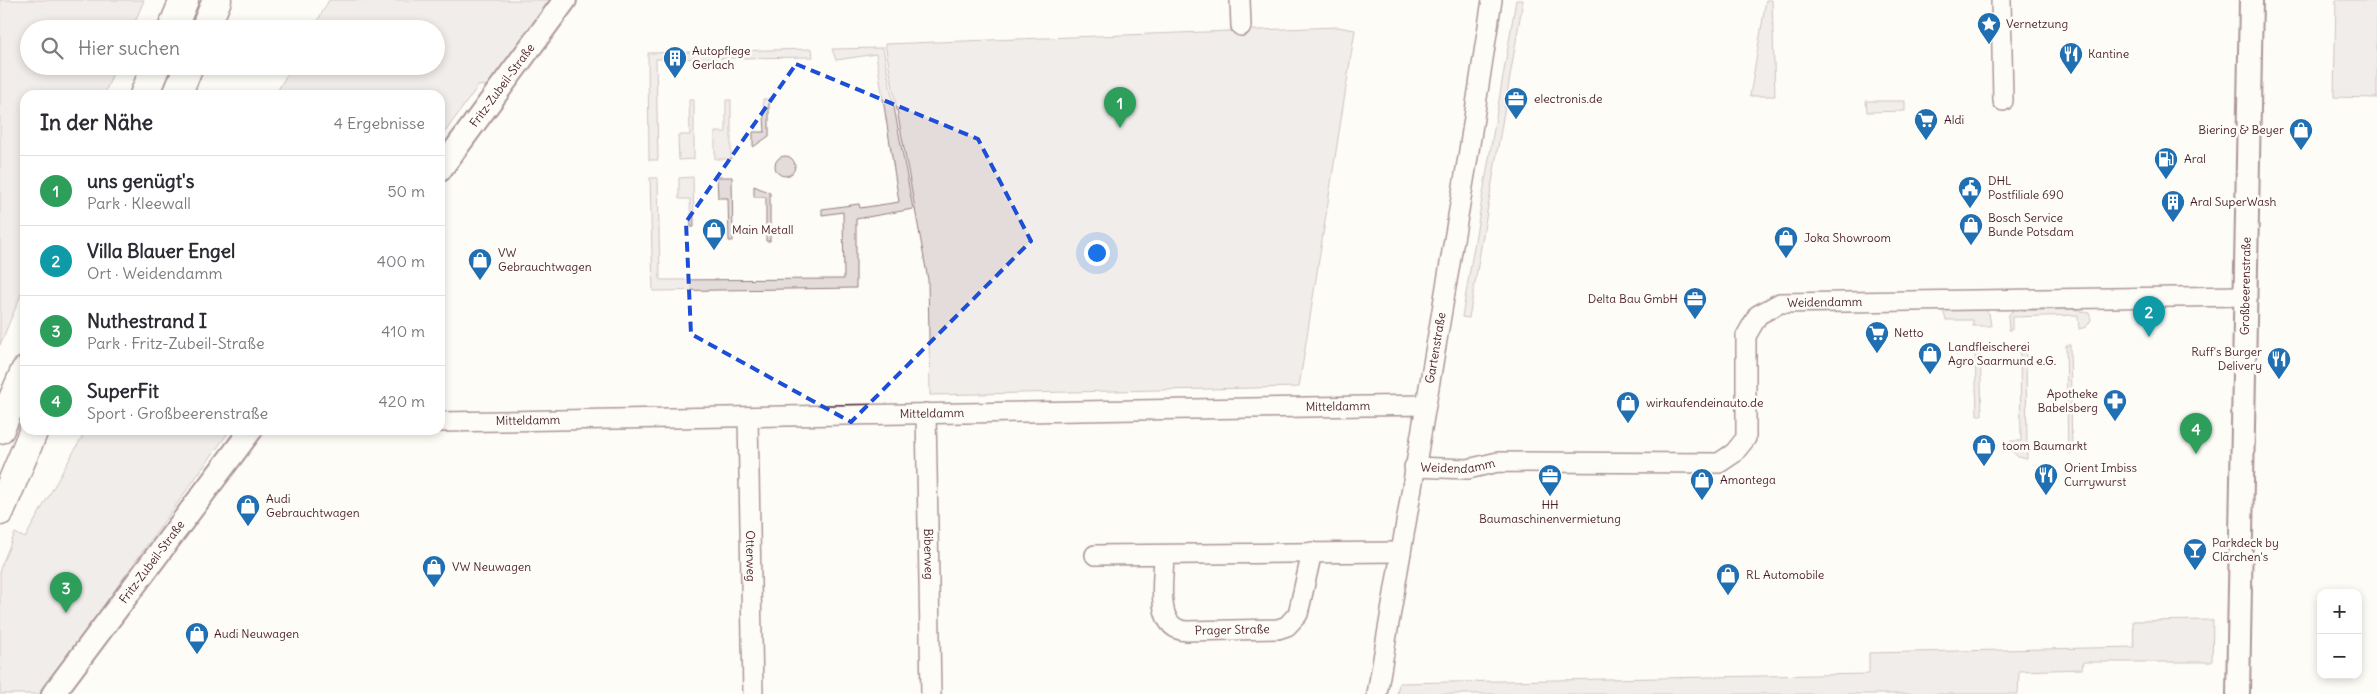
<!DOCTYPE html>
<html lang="de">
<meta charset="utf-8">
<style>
body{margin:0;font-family:Delius,sans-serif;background:#f7f7f7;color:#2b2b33}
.controls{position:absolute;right:15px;bottom:15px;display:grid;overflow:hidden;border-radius:10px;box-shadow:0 2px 8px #0003}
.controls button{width:45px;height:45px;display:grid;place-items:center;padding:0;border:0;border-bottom:1px solid #e1e1e2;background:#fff;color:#2b2b33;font:25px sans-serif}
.you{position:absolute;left:1096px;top:252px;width:18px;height:18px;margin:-12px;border:4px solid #fff;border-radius:50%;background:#1a73e8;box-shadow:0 0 0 8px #1a73e833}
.badge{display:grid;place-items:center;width:32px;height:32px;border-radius:50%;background:#ea580c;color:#fff;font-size:16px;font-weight:700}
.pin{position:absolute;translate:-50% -41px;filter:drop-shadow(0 1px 2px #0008)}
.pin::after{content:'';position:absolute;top:26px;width:18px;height:15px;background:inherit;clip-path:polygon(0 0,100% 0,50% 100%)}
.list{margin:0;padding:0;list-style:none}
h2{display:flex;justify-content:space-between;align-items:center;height:65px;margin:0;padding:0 20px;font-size:21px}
h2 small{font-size:16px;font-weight:400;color:#7c7c81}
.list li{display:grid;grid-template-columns:32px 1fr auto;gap:15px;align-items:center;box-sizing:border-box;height:70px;padding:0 20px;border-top:1px solid #e1e1e2}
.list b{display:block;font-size:19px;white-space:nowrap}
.list p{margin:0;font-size:16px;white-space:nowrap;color:#7c7c81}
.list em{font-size:16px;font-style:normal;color:#7c7c81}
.icon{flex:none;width:28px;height:28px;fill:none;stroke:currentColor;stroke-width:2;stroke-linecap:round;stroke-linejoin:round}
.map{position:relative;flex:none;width:2377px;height:694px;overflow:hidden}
.search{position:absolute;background:#fff;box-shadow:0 2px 8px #0003;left:20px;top:20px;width:425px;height:55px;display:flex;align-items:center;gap:12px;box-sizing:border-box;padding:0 18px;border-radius:28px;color:#7c7c81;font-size:19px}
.panel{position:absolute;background:#fff;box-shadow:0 2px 8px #0003;left:20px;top:90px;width:425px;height:345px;border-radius:15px}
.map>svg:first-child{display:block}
.green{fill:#e3dcda;stroke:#967e82}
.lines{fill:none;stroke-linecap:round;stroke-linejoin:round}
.minor-casing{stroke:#4a1f2b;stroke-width:22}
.tertiary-casing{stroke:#4a1f2b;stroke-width:26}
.trunk-casing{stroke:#4a1f2b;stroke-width:31}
.minor{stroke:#fdfcf7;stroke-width:19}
.tertiary{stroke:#fdfcf7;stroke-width:22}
.trunk{stroke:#fdfcf7;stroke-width:28}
.marked{fill:none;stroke:#1d4ed8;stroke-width:4;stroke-dasharray:10 6;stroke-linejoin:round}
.labels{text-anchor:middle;stroke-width:5;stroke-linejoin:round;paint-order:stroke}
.poi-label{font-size:12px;fill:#4a1f2b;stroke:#fdfcf7;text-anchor:start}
.street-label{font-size:12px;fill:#4a1f2b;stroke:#fdfcf7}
</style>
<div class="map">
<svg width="2377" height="694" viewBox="0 0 2377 694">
<rect width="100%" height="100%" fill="#fdfcf7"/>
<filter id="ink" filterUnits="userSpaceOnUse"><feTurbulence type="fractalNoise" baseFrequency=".02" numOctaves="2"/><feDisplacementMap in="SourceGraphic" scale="10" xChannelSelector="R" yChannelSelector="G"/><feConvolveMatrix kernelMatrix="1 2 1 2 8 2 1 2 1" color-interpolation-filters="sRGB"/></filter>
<g filter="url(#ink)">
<!-- green -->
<g class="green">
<path d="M 0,0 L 144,0 L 132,29 L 29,29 L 29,66 L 116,66 L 104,95 L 25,95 L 25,285 L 0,345 Z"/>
<path d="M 329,0 L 554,0 L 492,85 L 478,86 L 440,139 L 440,95 L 275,95 L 292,66 L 436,66 L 436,29 L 313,29 Z"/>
<path d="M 1516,0 L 1523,0 L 1469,318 L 1462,317 Z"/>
<path d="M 1766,0 L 1772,0 L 1775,96 L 1750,96 Z"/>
<path d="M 2336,0 L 2377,0 L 2377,98 L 2334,97 Z"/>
<path d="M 1338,27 L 1355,30 L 1299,387 L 930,395 L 928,280 L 885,44 Z"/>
<path d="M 883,48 L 913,209 L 856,219 L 856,288 L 653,291 L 650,178 L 658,178 L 660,280 L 844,279 L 843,212 L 822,215 L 822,209 L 859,204 L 860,208 L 899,202 L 876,54 L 836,60 L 832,49 Z"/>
<path d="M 812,49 L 813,57 L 656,59 L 658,160 L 649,160 L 648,53 Z"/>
<path d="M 763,99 L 769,99 L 769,136 L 753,147 L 753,132 L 765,132 Z"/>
<path d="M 689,100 L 694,100 L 694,159 L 679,160 L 678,135 L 690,135 Z"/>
<path d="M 726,100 L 731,100 L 731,159 L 715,159 L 715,132 L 726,132 Z"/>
<path d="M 1866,101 L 1905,101 L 1905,111 L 1867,112 Z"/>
<circle cx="785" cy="166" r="10"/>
<path d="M 693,177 L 694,227 L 691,227 L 690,199 L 679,199 L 679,178 Z"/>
<path d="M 717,177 L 732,177 L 733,241 L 729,241 L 728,198 L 718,198 Z"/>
<path d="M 754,186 L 770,193 L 770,241 L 766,241 L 766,197 L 754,197 Z"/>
<path d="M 1984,309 L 1989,313 L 1991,326 L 1973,326 L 1973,320 L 1946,320 L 1943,310 Z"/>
<path d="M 2074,309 L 2089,313 L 2091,320 L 2086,327 L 2079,329 L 2078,315 L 2012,317 L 2012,330 L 2009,330 L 2008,316 L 2012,311 Z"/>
<path d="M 2066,345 L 2070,345 L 2072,453 L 2068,453 Z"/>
<path d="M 1980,348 L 1982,415 L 1977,415 L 1975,349 Z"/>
<path d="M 2020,348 L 2026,348 L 2027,459 L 2018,457 L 2011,450 L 2011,441 L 2021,441 Z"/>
<path d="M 86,430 L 230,430 L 40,694 L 0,694 L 0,569 L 15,533 L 25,538 Z"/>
<path d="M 2213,620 L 2212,662 L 2083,662 L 2082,669 L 2019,671 L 2018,694 L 1397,694 L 1399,683 L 1869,674 L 1869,653 L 2134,647 L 2133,621 Z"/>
</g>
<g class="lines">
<!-- minor casing -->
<g class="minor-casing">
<g id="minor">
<path d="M 1240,0 L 1241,26"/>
<path d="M 2001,0 L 2003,101"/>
<path id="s1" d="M 926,413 L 931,694"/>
<path id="s2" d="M 748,417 L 753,694"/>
<path id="s3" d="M 440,422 L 1425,405"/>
<path id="s4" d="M 1414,467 L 1468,469 L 1498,462 L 1719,463 L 1734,453 L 1746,438 L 1746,336 L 1758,315 L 1780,303 L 2244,296"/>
<path d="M 1095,555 L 1401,552"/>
<path id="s5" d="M 1164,555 C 1164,579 1153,629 1187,631 L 1278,629 L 1287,626 L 1298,614 L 1312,552"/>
<path id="s6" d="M 1377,694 L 1468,157 L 1492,0"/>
</g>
</g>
<!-- tertiary casing -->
<g class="tertiary-casing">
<g id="tertiary">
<path id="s7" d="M 440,170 L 565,0"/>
<path id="s8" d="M 53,694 L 251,430"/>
<path id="s9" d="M 2238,694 L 2251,0"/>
</g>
</g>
<!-- trunk casing -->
<g class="trunk-casing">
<g id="trunk">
<path d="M 172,29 L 184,0"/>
<path d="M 205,29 L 217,0"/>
<path d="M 144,95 L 156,66"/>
<path d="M 177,95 L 189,66"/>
<path d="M 0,429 L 25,371"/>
<path d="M 0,511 L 34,430"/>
</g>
</g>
<!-- minor -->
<use href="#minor" class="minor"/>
<!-- tertiary -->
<use href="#tertiary" class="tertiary"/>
<!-- trunk -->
<use href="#trunk" class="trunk"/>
</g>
</g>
<!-- marked area -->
<path d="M0 0H2377V694H0ZM 796,64 L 978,139 L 1031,241 L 851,422 L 691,334 L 686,222 Z" fill="#fdfcf7" fill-opacity=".55" fill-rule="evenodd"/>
<path class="marked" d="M 796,64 L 978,139 L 1031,241 L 851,422 L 691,334 L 686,222 Z"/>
<!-- icons -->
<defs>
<g id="sight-pin" transform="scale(1.25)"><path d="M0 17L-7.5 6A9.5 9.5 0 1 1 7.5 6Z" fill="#1f6fb2" stroke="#fdfcf7"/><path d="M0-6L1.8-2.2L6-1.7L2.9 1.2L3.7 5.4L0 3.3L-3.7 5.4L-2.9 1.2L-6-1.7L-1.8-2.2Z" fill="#fff"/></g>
<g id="restaurant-pin" transform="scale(1.25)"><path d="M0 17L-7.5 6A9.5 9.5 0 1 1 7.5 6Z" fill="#1f6fb2" stroke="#fdfcf7"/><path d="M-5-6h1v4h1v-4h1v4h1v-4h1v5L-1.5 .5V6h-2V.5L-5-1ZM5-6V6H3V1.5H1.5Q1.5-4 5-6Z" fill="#fff"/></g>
<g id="building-pin" transform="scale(1.25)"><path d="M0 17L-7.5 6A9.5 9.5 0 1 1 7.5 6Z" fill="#1f6fb2" stroke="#fdfcf7"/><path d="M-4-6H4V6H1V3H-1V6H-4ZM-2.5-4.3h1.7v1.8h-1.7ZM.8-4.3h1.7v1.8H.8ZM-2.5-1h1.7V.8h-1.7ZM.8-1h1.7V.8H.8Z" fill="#fff"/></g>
<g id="office-pin" transform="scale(1.25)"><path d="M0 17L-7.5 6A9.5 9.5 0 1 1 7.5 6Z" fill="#1f6fb2" stroke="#fdfcf7"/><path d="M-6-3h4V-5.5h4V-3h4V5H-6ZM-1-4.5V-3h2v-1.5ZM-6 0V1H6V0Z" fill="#fff"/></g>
<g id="supermarket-pin" transform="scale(1.25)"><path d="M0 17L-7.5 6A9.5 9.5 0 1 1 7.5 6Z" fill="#1f6fb2" stroke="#fdfcf7"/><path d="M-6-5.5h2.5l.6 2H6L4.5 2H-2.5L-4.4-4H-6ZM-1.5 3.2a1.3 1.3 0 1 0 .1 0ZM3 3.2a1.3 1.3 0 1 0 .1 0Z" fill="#fff"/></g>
<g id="shop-pin" transform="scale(1.25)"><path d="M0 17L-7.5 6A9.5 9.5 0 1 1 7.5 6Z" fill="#1f6fb2" stroke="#fdfcf7"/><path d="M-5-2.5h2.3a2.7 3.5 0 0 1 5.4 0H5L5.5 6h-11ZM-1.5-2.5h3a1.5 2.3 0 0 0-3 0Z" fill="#fff"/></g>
<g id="fuel-pin" transform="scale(1.25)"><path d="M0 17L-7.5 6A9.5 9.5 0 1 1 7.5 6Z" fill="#1f6fb2" stroke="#fdfcf7"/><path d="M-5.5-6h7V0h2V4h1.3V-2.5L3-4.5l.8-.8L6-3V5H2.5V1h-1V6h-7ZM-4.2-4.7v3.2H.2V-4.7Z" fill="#fff"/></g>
<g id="civic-pin" transform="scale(1.25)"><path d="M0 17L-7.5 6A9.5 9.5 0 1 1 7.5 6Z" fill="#1f6fb2" stroke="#fdfcf7"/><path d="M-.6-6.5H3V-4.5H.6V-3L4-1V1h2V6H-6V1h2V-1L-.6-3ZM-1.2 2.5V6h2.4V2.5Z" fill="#fff"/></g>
<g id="pharmacy-pin" transform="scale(1.25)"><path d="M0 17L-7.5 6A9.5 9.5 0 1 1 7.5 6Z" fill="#1f6fb2" stroke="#fdfcf7"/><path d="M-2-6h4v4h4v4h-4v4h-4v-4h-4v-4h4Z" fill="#fff"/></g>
<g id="bar-pin" transform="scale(1.25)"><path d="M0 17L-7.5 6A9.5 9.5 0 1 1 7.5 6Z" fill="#1f6fb2" stroke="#fdfcf7"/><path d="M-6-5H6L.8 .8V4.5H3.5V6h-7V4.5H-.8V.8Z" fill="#fff"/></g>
</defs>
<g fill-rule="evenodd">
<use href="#sight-pin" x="1989" y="24"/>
<use href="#restaurant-pin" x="2071" y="54"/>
<use href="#building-pin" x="675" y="58"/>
<use href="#office-pin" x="1516" y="99"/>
<use href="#supermarket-pin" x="1926" y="120"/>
<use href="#shop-pin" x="2301" y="130"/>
<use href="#fuel-pin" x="2166" y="159"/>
<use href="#civic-pin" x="1970" y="188"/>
<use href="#building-pin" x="2173" y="202"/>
<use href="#shop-pin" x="1971" y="225"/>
<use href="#shop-pin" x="714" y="230"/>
<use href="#shop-pin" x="1786" y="238"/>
<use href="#shop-pin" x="480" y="260"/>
<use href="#office-pin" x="1695" y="299"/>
<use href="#supermarket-pin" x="1877" y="333"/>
<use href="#shop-pin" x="1930" y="354"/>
<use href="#restaurant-pin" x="2279" y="359"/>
<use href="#pharmacy-pin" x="2115" y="401"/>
<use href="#shop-pin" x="1628" y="403"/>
<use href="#shop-pin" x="1984" y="446"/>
<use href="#restaurant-pin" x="2046" y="475"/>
<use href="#office-pin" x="1550" y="476"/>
<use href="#shop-pin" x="1702" y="480"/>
<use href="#shop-pin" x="248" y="506"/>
<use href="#bar-pin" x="2195" y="550"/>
<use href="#shop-pin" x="434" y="567"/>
<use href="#shop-pin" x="1728" y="575"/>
<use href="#shop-pin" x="197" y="634"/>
</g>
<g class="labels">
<!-- poi labels -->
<g class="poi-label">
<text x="2006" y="28">Vernetzung</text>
<text x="692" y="55">Autopflege<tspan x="692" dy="14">Gerlach</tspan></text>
<text x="2088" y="58">Kantine</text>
<text x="1534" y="103">electronis.de</text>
<text x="1944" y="124">Aldi</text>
<text x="2284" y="134" text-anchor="end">Biering &amp; Beyer</text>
<text x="2184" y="163">Aral</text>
<text x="1988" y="185">DHL<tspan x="1988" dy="14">Postfiliale 690</tspan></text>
<text x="2190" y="206">Aral SuperWash</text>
<text x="1988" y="222">Bosch Service<tspan x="1988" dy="14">Bunde Potsdam</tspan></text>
<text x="732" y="234">Main Metall</text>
<text x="1804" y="242">Joka Showroom</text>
<text x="498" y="257">VW<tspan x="498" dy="14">Gebrauchtwagen</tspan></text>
<text x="1678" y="303" text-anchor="end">Delta Bau GmbH</text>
<text x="1894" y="337">Netto</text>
<text x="1948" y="351">Landfleischerei<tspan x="1948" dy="14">Agro Saarmund e.G.</tspan></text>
<text x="2262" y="356" text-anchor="end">Ruff's Burger<tspan x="2262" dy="14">Delivery</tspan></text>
<text x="2098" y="398" text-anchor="end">Apotheke<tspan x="2098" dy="14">Babelsberg</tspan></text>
<text x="1646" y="407">wirkaufendeinauto.de</text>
<text x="2002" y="450">toom Baumarkt</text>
<text x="2064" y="472">Orient Imbiss<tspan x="2064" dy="14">Currywurst</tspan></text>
<text x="1720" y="484">Amontega</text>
<text x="266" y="503">Audi<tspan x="266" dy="14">Gebrauchtwagen</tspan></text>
<text x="1550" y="509" text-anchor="middle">HH<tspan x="1550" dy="14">Baumaschinenvermietung</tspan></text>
<text x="2212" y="547">Parkdeck by<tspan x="2212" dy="14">Clärchen's</tspan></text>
<text x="452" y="571">VW Neuwagen</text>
<text x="1746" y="579">RL Automobile</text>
<text x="214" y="638">Audi Neuwagen</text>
</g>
<!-- street labels -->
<g class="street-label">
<text dy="4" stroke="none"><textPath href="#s7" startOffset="105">Fritz-Zubeil-Straße</textPath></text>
<text dy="4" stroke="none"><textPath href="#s9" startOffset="408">Großbeerenstraße</textPath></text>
<text dy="4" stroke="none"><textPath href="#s4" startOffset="539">Weidendamm</textPath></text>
<text dy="4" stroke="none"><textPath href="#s6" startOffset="351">Gartenstraße</textPath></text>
<text dy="4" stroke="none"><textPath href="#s3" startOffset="898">Mitteldamm</textPath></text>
<text dy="4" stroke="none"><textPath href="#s3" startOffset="492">Mitteldamm</textPath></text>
<text dy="4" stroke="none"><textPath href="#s3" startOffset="88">Mitteldamm</textPath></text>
<text dy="4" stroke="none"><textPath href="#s4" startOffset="44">Weidendamm</textPath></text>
<text dy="4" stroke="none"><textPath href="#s1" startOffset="141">Biberweg</textPath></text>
<text dy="4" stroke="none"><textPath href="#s2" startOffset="139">Otterweg</textPath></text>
<text dy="4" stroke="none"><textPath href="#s8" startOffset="165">Fritz-Zubeil-Straße</textPath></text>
<text dy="4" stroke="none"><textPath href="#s5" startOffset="134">Prager Straße</textPath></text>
</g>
</g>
</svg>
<div class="controls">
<button>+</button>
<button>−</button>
</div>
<div class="you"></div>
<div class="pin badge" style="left:1120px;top:128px;background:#2e9e5b">1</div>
<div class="pin badge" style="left:2149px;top:337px;background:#0f9aa8">2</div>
<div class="pin badge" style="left:66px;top:613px;background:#2e9e5b">3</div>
<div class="pin badge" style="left:2196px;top:454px;background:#2e9e5b">4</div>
<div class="search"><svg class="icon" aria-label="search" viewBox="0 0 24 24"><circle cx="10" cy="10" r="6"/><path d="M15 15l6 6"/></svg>Hier suchen</div>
<section class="panel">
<h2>In der Nähe<small>4 Ergebnisse</small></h2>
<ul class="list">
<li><span class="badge" style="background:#2e9e5b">1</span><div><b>uns genügt's</b><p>Park · Kleewall</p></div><em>50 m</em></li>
<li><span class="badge" style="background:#0f9aa8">2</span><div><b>Villa Blauer Engel</b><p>Ort · Weidendamm</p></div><em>400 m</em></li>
<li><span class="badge" style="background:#2e9e5b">3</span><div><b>Nuthestrand I</b><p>Park · Fritz-Zubeil-Straße</p></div><em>410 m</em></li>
<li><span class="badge" style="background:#2e9e5b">4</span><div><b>SuperFit</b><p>Sport · Großbeerenstraße</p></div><em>420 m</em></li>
</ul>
</section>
</div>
